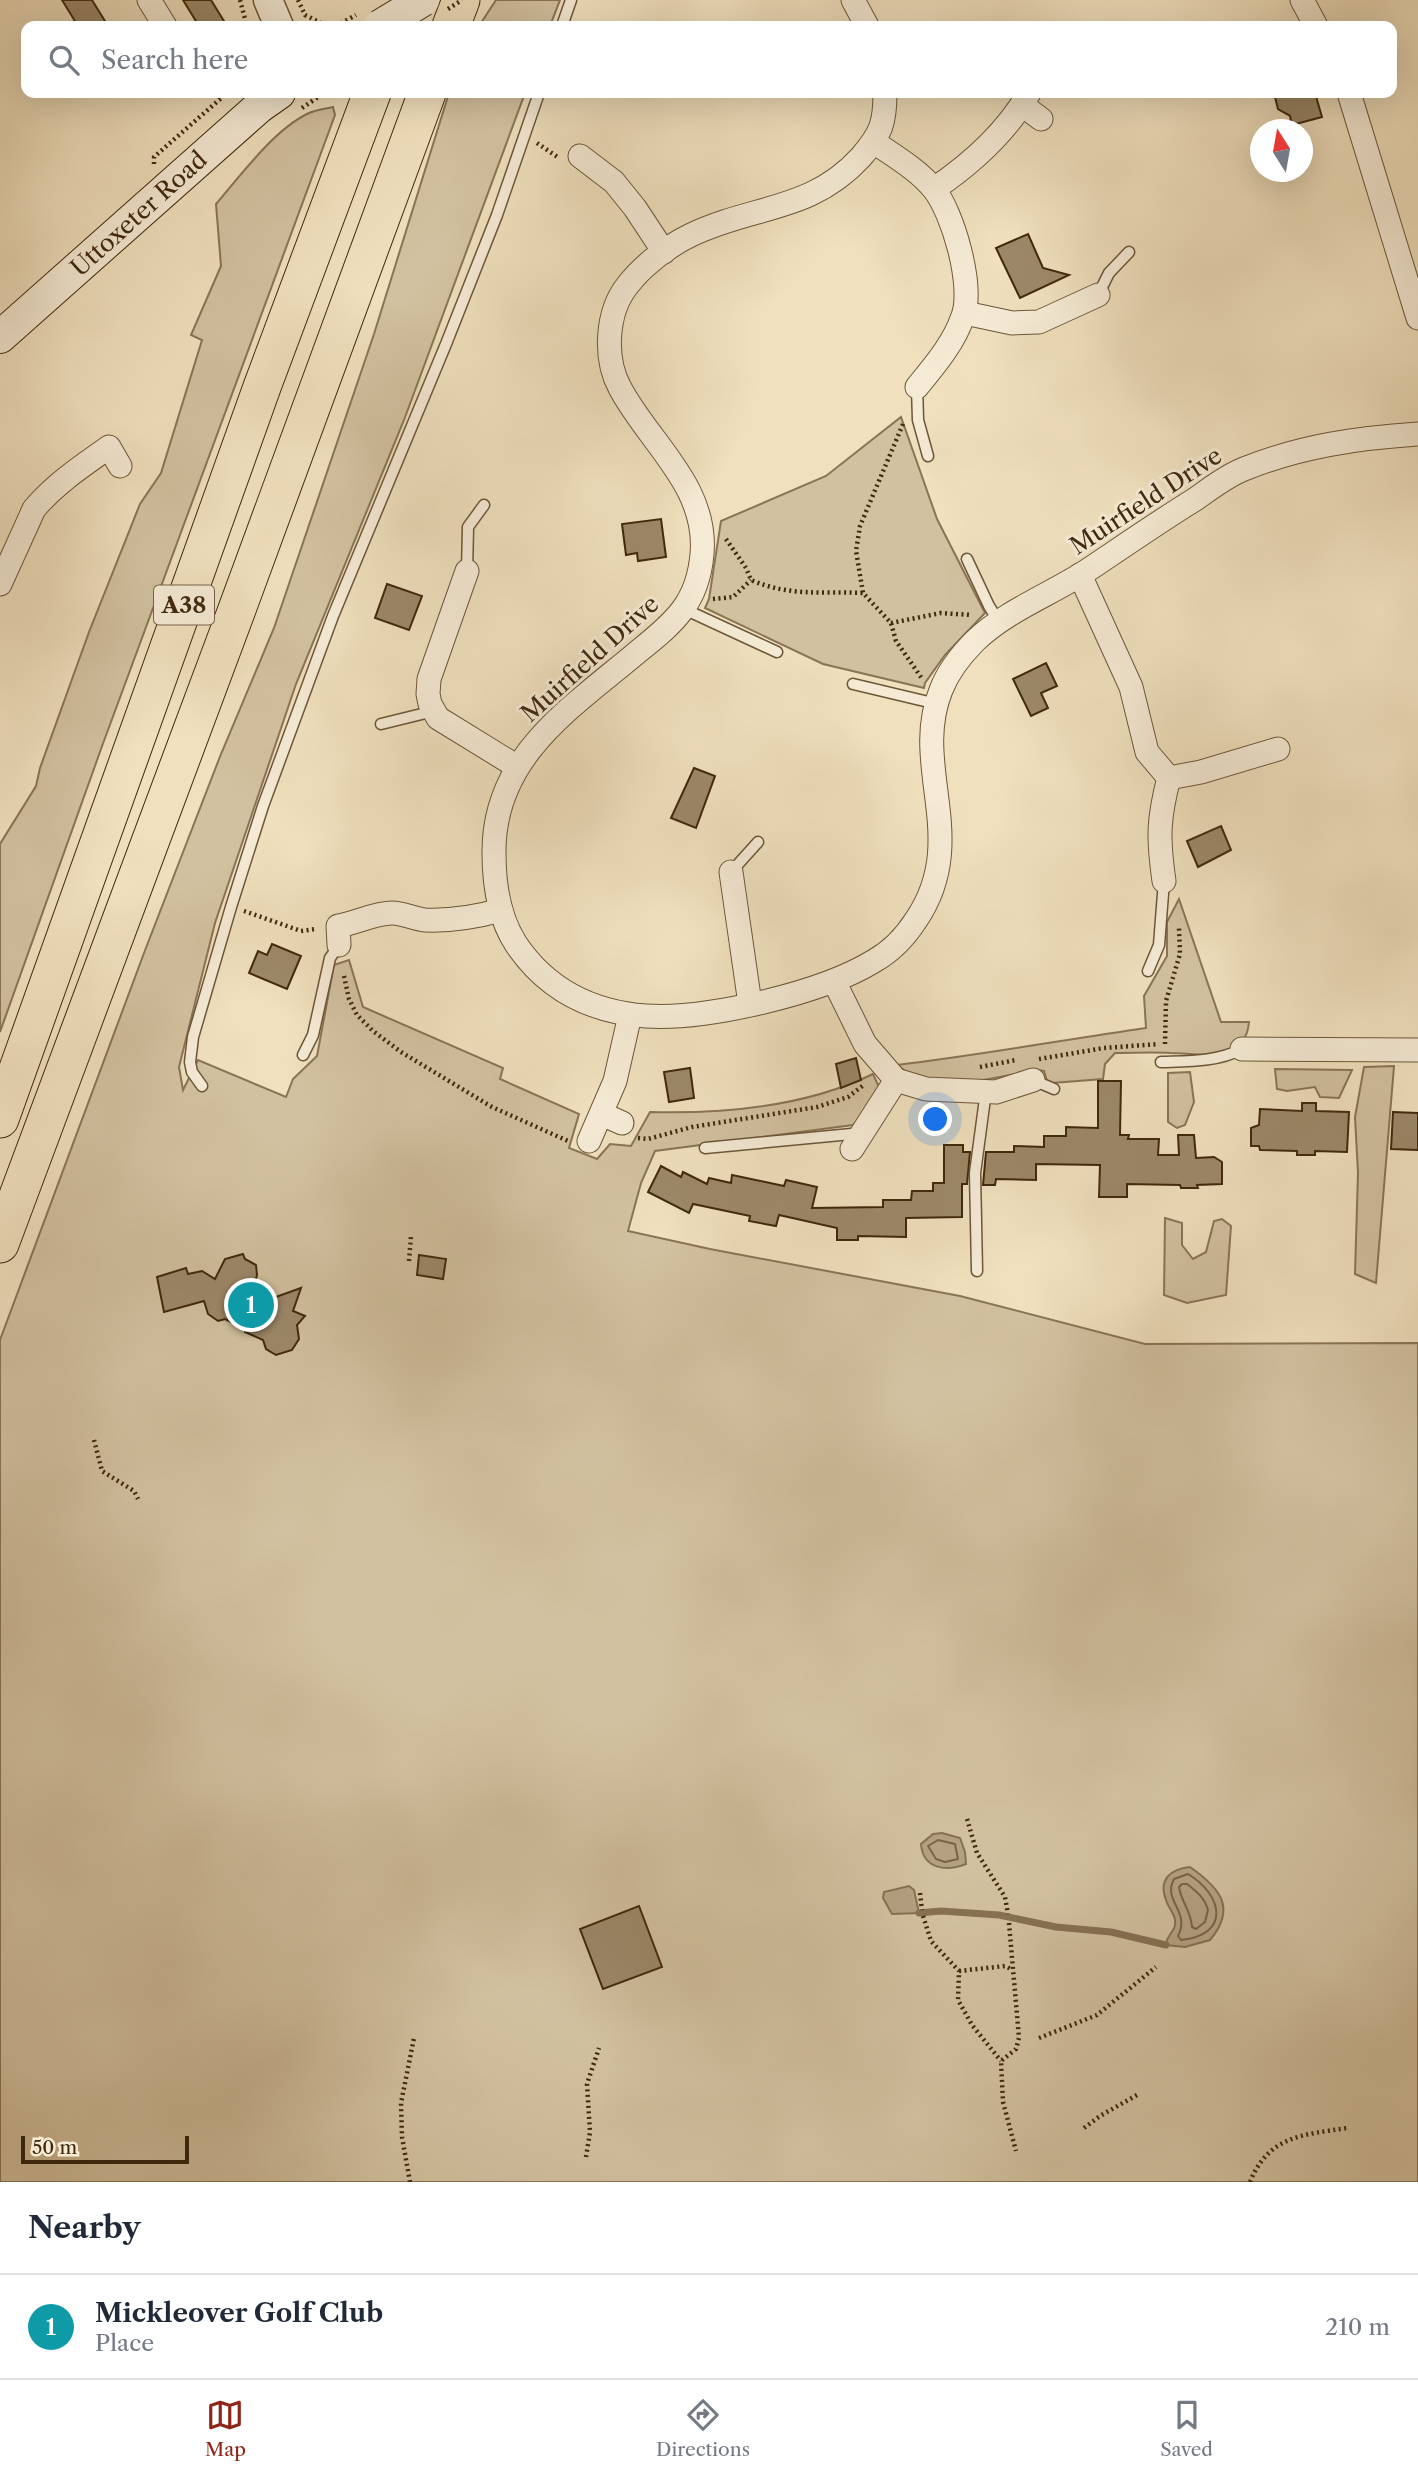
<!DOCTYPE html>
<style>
body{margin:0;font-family:"Libre Caslon Text",serif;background:#f6f6f7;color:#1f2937}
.compass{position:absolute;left:1250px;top:119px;width:63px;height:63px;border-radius:50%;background:#fff;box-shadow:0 7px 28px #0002;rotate:349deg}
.scale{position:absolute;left:21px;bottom:18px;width:168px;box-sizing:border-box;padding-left:7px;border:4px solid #40280d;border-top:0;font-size:19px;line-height:24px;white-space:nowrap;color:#40280d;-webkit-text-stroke:5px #f5ebd5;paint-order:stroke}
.you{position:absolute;left:936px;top:1120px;width:24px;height:24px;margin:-18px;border:5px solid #fff;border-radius:50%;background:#1a73e8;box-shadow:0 0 0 10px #1a73e833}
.badge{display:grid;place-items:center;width:46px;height:46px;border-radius:50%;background:#8f2418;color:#fff;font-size:23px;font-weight:700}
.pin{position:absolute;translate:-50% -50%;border:4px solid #fff;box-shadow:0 2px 7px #0006}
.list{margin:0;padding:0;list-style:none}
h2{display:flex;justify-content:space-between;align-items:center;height:91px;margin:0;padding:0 28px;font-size:30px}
h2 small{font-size:23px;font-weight:400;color:#747a83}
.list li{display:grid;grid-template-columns:46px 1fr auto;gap:21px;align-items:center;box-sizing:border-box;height:105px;padding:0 28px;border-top:2px solid #e0e1e3}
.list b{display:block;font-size:26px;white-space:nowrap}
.list p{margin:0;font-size:23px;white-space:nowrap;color:#747a83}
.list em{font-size:23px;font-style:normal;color:#747a83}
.icon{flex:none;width:38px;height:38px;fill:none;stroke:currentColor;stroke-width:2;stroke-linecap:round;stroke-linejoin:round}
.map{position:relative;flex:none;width:1418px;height:2182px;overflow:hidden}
.search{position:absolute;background:#fff;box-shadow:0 7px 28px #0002;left:21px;right:21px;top:21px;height:77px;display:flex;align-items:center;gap:18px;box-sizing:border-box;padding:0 24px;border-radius:14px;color:#747a83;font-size:26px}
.sheet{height:196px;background:#fff}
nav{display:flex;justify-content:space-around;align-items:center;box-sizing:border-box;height:98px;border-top:2px solid #e0e1e3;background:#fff;font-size:19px;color:#747a83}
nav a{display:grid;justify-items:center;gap:4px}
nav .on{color:#8f2418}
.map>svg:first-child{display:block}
.green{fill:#d2c1a0;stroke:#897456;stroke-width:2}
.water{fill:#b4a182;stroke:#867153;stroke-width:2}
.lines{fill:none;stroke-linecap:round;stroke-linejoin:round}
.shore{stroke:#7a6448;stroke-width:2}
.stream{stroke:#867153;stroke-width:7}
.building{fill:#9c8869;stroke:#40280d;stroke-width:2}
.service-casing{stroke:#6c5639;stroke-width:13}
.minor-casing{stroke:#6c5639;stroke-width:25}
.tertiary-casing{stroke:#6c5639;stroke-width:31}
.secondary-casing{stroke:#40280d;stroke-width:34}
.trunk-casing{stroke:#40280d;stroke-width:39}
.path{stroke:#40280d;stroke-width:4.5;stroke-dasharray:2 3.5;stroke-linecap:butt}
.service{stroke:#f5ebd5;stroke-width:10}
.minor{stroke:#f5ebd5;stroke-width:23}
.tertiary{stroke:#f5ebd5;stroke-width:28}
.secondary{stroke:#f5ebd5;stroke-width:32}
.trunk{stroke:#f0e0be;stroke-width:37}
.secondary-bridge-casing{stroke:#40280d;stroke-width:34;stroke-linecap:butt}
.path-bridge{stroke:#40280d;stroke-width:4.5;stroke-dasharray:2 3.5;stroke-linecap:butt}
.secondary-bridge{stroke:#f5ebd5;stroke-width:32}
.labels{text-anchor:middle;stroke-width:6;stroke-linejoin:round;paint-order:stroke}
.shield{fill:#f5ebd5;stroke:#766249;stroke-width:2}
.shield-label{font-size:23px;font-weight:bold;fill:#40280d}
.street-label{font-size:24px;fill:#40280d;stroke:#f5ebd5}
</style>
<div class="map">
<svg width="1418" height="2182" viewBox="0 0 1418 2182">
<rect width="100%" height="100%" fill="#f0e0be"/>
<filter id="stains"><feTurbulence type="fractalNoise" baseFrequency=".00286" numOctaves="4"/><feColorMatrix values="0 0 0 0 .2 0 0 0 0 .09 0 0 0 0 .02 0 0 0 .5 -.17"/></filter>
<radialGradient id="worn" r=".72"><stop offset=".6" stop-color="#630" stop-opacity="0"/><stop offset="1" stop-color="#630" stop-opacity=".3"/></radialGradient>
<!-- green -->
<g class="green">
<path d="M 496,0 L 560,0 L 550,26 L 479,26 Z"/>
<path d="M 449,93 L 525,93 L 404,420 L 296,684 L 215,923 L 179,1067 L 183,1090 L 198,1060 L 286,1097 L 293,1079 L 317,1056 L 334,965 L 349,960 L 363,1007 L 503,1068 L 500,1079 L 579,1114 L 569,1148 L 597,1159 L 610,1144 L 631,1146 L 650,1112 C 725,1114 805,1107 873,1074 L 879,1087 L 870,1110 L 853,1125 L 655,1151 L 641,1183 L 628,1231 L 710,1249 L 960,1296 L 1145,1344 L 1418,1343 L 1418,2182 L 0,2182 L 0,1340 L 144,953 L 221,754 L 274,628 L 374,334 Z"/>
<path d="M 333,107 L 335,115 L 101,749 L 0,1032 L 0,844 L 36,786 L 40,768 L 89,632 L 140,504 L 161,473 L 202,340 L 191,335 L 221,266 L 216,204 C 240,176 274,130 307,114 C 315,110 325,109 333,107 Z"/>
<path d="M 901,417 L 937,519 L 985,613 L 945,655 L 925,683 L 924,688 L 823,664 L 705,608 L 709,599 L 721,521 L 826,476 Z"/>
<path d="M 1179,899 L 1221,1022 L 1249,1022 C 1245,1066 1200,1053 1170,1053 C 1152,1052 1134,1053 1115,1053 L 1105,1064 L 1103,1079 L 1052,1083 L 1047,1081 L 1044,1071 L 1037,1070 L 963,1084 L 918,1080 L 897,1065 C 980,1055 1063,1040 1146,1028 L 1144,996 L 1167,956 L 1167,922 Z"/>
<path d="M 1394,1066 L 1376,1283 L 1355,1274 L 1358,1173 L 1355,1117 L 1364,1067 Z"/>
<path d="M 1275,1069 L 1352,1070 L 1339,1098 L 1320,1097 L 1315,1087 L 1287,1091 L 1277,1089 Z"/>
<path d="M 1190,1072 L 1194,1102 L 1185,1125 L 1177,1128 L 1168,1122 L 1168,1073 Z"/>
<path d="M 1165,1218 L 1182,1223 L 1182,1245 L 1193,1259 L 1206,1252 L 1214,1221 L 1222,1219 L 1231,1226 L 1226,1295 L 1187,1303 L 1164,1295 Z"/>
</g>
<!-- water -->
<g class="water">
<path d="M 942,1833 L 960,1838 L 965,1852 L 966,1864 C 946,1872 923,1869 921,1844 L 933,1834 Z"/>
<path d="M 1190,1867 C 1220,1888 1237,1908 1210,1940 L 1185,1947 L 1166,1945 C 1166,1935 1177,1931 1175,1920 C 1174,1913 1168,1907 1166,1900 C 1158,1879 1171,1869 1190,1867 Z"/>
<path d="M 909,1886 L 914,1890 L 919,1913 L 892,1914 L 883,1898 L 884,1892 Z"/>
</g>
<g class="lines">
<!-- shore -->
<g class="shore">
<path d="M 938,1840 L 955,1844 L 958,1859 L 945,1862 L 936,1859 L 928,1846 Z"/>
<path d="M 1188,1874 C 1223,1895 1231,1935 1181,1940 L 1178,1936 C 1191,1911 1162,1901 1174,1879 Z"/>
<path d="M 1182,1884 L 1187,1884 C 1196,1891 1205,1898 1208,1910 L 1205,1922 L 1196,1929 L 1192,1927 C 1191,1910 1181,1902 1179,1887 Z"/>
</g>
<!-- stream -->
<path class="stream" d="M 919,1913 L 941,1911 L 999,1915 L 1056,1927 L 1111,1932 L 1166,1945"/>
</g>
<!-- building -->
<g class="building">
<path d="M 62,0 L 92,0 L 108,26 L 78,26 Z"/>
<path d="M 183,0 L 211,0 L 227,26 L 199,26 Z"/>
<path d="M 1274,93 L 1315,93 L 1322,117 L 1292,125 L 1290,116 L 1278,109 Z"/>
<path d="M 1028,234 L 1043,268 L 1069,275 L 1020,298 L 996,248 Z"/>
<path d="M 661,519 L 666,557 L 638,561 L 637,553 L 626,555 L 622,524 Z"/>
<path d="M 387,584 L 422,596 L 409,630 L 375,618 Z"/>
<path d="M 1046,663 L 1057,686 L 1041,693 L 1048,708 L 1031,716 L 1013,679 Z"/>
<path d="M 694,768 L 715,776 L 696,828 L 671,818 Z"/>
<path d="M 1221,826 L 1231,850 L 1198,867 L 1187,841 Z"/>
<path d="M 272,944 L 301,956 L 287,989 L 249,973 L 258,951 L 267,955 Z"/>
<path d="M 856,1058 L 861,1080 L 841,1088 L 836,1064 Z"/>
<path d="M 690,1068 L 694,1098 L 669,1102 L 664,1072 Z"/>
<path d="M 1098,1081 L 1121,1081 L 1120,1135 L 1129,1135 L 1128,1139 L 1159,1139 L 1158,1155 L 1179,1155 L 1178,1135 L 1194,1135 L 1196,1158 L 1214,1157 L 1222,1162 L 1222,1184 L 1197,1185 L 1198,1188 L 1181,1188 L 1180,1185 L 1127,1184 L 1127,1197 L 1099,1197 L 1100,1165 L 1036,1164 L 1036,1180 L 996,1179 L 995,1185 L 983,1185 L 986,1152 L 1014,1152 L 1014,1146 L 1044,1147 L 1044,1136 L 1066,1136 L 1066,1127 L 1098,1128 Z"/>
<path d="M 1302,1103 L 1316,1103 L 1316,1111 L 1349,1112 L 1347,1152 L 1315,1151 L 1315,1155 L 1297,1155 L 1297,1151 L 1260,1150 L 1259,1146 L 1251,1146 L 1251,1128 L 1259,1125 L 1260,1109 L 1302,1111 Z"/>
<path d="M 1393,1112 L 1418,1113 L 1418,1150 L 1391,1149 Z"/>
<path d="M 944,1145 L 963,1145 L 963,1152 L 970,1152 L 967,1184 L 962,1184 L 962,1217 L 906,1218 L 906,1237 L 858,1236 L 858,1240 L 837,1240 L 837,1228 L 779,1215 L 776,1226 L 749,1221 L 750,1216 L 693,1204 L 689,1213 L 648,1192 L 661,1166 L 681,1177 L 683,1172 L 707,1184 L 709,1178 L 731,1183 L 732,1175 L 784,1186 L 786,1180 L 817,1187 L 812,1208 L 883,1207 L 883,1200 L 911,1200 L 912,1191 L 933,1191 L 933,1183 L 944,1183 Z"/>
<path d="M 243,1254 L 245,1259 L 256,1265 L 257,1275 L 254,1287 L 276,1297 L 301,1288 L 293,1311 L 305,1316 L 297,1325 L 299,1339 L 292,1350 L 276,1355 L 266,1349 L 263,1340 L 245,1332 L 246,1329 L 225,1319 L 218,1321 L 208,1314 L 204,1301 L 164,1312 L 157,1277 L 186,1268 L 188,1274 L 202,1271 L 215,1279 L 225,1259 Z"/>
<path d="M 419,1255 L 446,1259 L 443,1279 L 417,1275 Z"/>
<path d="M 639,1906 L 662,1967 L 603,1989 L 580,1929 Z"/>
</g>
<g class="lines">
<!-- service casing -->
<g class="service-casing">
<g id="service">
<path d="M 562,26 L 571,0"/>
<path d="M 1098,295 L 1109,273 L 1129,252"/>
<path d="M 917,387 L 918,420 L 928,456"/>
<path d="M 967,559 L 989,606 L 999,622"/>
<path d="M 467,571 L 468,527 L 484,505"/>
<path d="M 684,609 L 777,652"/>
<path d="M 853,684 L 937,704"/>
<path d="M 381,724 L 434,711"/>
<path d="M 731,872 L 758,842"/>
<path d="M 1148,971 L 1159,945 L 1164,881"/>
<path d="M 303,1055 L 313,1035 L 330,958 L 339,945"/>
<path d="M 1161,1062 C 1189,1061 1217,1062 1242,1049"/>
<path d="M 1033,1080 L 1054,1089"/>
<path d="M 202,1086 L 192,1072 L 190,1062 L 193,1037 L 231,907 L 263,806 L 333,616 L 446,344 L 497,215 L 539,93"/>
<path d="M 705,1148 L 862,1133"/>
<path d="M 977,1271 L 975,1173 L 986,1091"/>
</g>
</g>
<!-- minor casing -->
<g class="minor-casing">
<g id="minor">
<path d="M 149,0 L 165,26"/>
<path d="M 853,0 L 867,26"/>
<path d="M 1302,0 L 1316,26"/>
<path d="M 885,93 C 885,123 881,134 861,157 C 811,212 753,205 691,235 C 668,246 642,266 627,286 C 606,313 604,359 620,388 C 649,443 708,486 702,554 C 698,602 675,622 640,650 C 573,707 493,755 494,853 C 494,884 499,918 516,944 C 547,990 591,1012 646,1016 C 707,1020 822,993 874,961 C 892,951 905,937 916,920 C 971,839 910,767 941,690 C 948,672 961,655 975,641 C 1006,611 1049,595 1085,572 C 1121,548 1157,523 1194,500 C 1210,489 1226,476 1244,469 C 1301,446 1358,438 1418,434"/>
<path d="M 1349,93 L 1418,318"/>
<path d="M 1022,105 L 1041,119"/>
<path d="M 874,142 C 894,156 917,169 933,188 C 953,212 974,286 963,316 C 954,343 935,365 917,387"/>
<path d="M 580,156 L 614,182 L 635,208 L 664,252"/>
<path d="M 934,189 C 971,164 1007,131 1029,93"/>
<path d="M 965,313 L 1012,323 L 1039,322 L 1098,295"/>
<path d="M 467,571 L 429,679 L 428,694 L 430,704 L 438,718 L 516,766"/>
<path d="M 1080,575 L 1131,687 L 1147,752 L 1169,778 L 1201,772 L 1278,749"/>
<path d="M 0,584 L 34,509 C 55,484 82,466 109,447 L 120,466"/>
<path d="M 731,872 L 750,1004"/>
<path d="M 1164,881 C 1158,839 1158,819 1169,778"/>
<path d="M 339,945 L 338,926 C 356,923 375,913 392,913 C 403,913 414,919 425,920 C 451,921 476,917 501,910"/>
<path d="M 834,981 L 865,1044 L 896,1080 L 926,1089 L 996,1092 L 1033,1080"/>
<path d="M 1242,1049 L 1418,1050"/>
<path d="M 602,1114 L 622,1123"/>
<path d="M 589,1141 L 615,1081 L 630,1015"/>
<path d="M 852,1149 L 896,1080"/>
</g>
</g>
<!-- tertiary casing -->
<g class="tertiary-casing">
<path id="tertiary" d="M 268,0 L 279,26"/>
</g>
<!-- secondary casing -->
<g class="secondary-casing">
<path id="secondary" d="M 0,337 L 259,107 L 279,93"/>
</g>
<!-- trunk casing -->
<g class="trunk-casing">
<g id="trunk">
<path d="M 451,26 L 461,0"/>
<path d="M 0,1119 L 262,387 L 372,93"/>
<path d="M 0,1244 L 236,612 L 427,93"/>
</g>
</g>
<!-- path -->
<g class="path">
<path d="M 240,0 L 247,26"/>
<path d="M 298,0 L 305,15 L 327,26"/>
<path d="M 336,26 L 356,15"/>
<path d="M 302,108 L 324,93"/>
<path d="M 537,143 L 559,158"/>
<path d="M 154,164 L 154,157 L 227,93"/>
<path d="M 903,424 L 860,526 L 856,551 L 863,593 L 891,623 L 896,641 L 923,680"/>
<path d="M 726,539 L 746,568 L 751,580 C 791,597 821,591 863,593"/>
<path d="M 713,599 L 733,597 L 751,580"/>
<path d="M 891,623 L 941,613 L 971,615"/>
<path d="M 244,911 L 301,931 L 316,929"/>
<path d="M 344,976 L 349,999 L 357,1015 L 373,1031 L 401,1052 L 492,1107 L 568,1141"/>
<path d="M 1165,1044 L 1166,1001 L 1180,954 L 1179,928"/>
<path d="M 1039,1059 L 1104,1048 L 1159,1044"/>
<path d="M 980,1067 L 1016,1060"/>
<path d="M 638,1138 L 648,1139 L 692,1127 L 817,1107 L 848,1097 L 865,1084"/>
<path d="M 409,1261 L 411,1236"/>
<path d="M 94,1440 L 102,1471 L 134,1491 L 138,1499"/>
<path d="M 967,1819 L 977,1853 L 1005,1897 L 1008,1914"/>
<path d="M 920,1893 L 922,1910"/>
<path d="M 923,1916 L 931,1941 L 959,1971 L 958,2000 L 972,2025 L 1001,2061"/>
<path d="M 1009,1923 L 1019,2038 L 1016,2049 L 1001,2061 L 1003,2102 L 1016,2151"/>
<path d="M 959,1971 L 1005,1966 L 1011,1969"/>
<path d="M 1039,2038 L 1097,2015 L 1156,1967"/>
<path d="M 1084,2128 L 1100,2116 L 1137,2095"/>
<path d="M 586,2157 L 590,2132 L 587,2084 L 599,2048"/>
<path d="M 410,2182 L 402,2137 L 401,2103 L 414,2038"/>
<path d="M 1250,2182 C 1269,2135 1303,2135 1347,2128"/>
</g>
<!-- service -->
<use href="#service" class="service"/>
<!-- minor -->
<use href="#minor" class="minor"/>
<!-- tertiary -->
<use href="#tertiary" class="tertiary"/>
<!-- secondary -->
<use href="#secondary" class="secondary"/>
<!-- trunk -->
<use href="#trunk" class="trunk"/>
<!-- secondary-bridge casing -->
<g class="secondary-bridge-casing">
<path id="secondary-bridge" d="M 380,26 L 423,0"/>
</g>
<!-- path-bridge -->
<path class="path-bridge" d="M 448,9 L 462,0"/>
<!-- secondary-bridge -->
<use href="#secondary-bridge" class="secondary-bridge"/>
</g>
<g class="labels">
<!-- shield labels -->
<rect class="shield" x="154" y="585.5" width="60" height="39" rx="5"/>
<g class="shield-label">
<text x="184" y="613">A38</text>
</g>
<!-- street labels -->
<g class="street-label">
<text transform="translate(139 214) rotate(-42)" y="8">Uttoxeter Road</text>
<text transform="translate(1146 501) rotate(-33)" y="8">Muirfield Drive</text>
<text transform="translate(590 659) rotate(-42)" y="8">Muirfield Drive</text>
</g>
</g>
<rect width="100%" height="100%" filter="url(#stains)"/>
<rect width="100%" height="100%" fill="url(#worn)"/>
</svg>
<svg class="compass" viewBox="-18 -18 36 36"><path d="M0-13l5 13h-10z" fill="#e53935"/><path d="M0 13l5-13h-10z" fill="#747a83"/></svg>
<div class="scale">50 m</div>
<div class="you"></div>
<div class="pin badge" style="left:251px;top:1305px;background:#0f9aa8">1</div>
<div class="search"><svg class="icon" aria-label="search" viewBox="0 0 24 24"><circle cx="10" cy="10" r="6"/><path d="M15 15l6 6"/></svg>Search here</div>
</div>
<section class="sheet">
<h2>Nearby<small></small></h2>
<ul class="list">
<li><span class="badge" style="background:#0f9aa8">1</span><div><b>Mickleover Golf Club</b><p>Place</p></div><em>210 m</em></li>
</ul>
</section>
<nav>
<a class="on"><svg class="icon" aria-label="map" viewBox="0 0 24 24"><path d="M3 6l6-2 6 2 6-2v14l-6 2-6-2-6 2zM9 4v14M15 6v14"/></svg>Map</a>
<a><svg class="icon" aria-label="directions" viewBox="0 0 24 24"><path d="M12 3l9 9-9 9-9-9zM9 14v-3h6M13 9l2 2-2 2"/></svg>Directions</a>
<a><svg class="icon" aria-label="saved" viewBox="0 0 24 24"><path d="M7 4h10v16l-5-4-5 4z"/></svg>Saved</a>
</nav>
